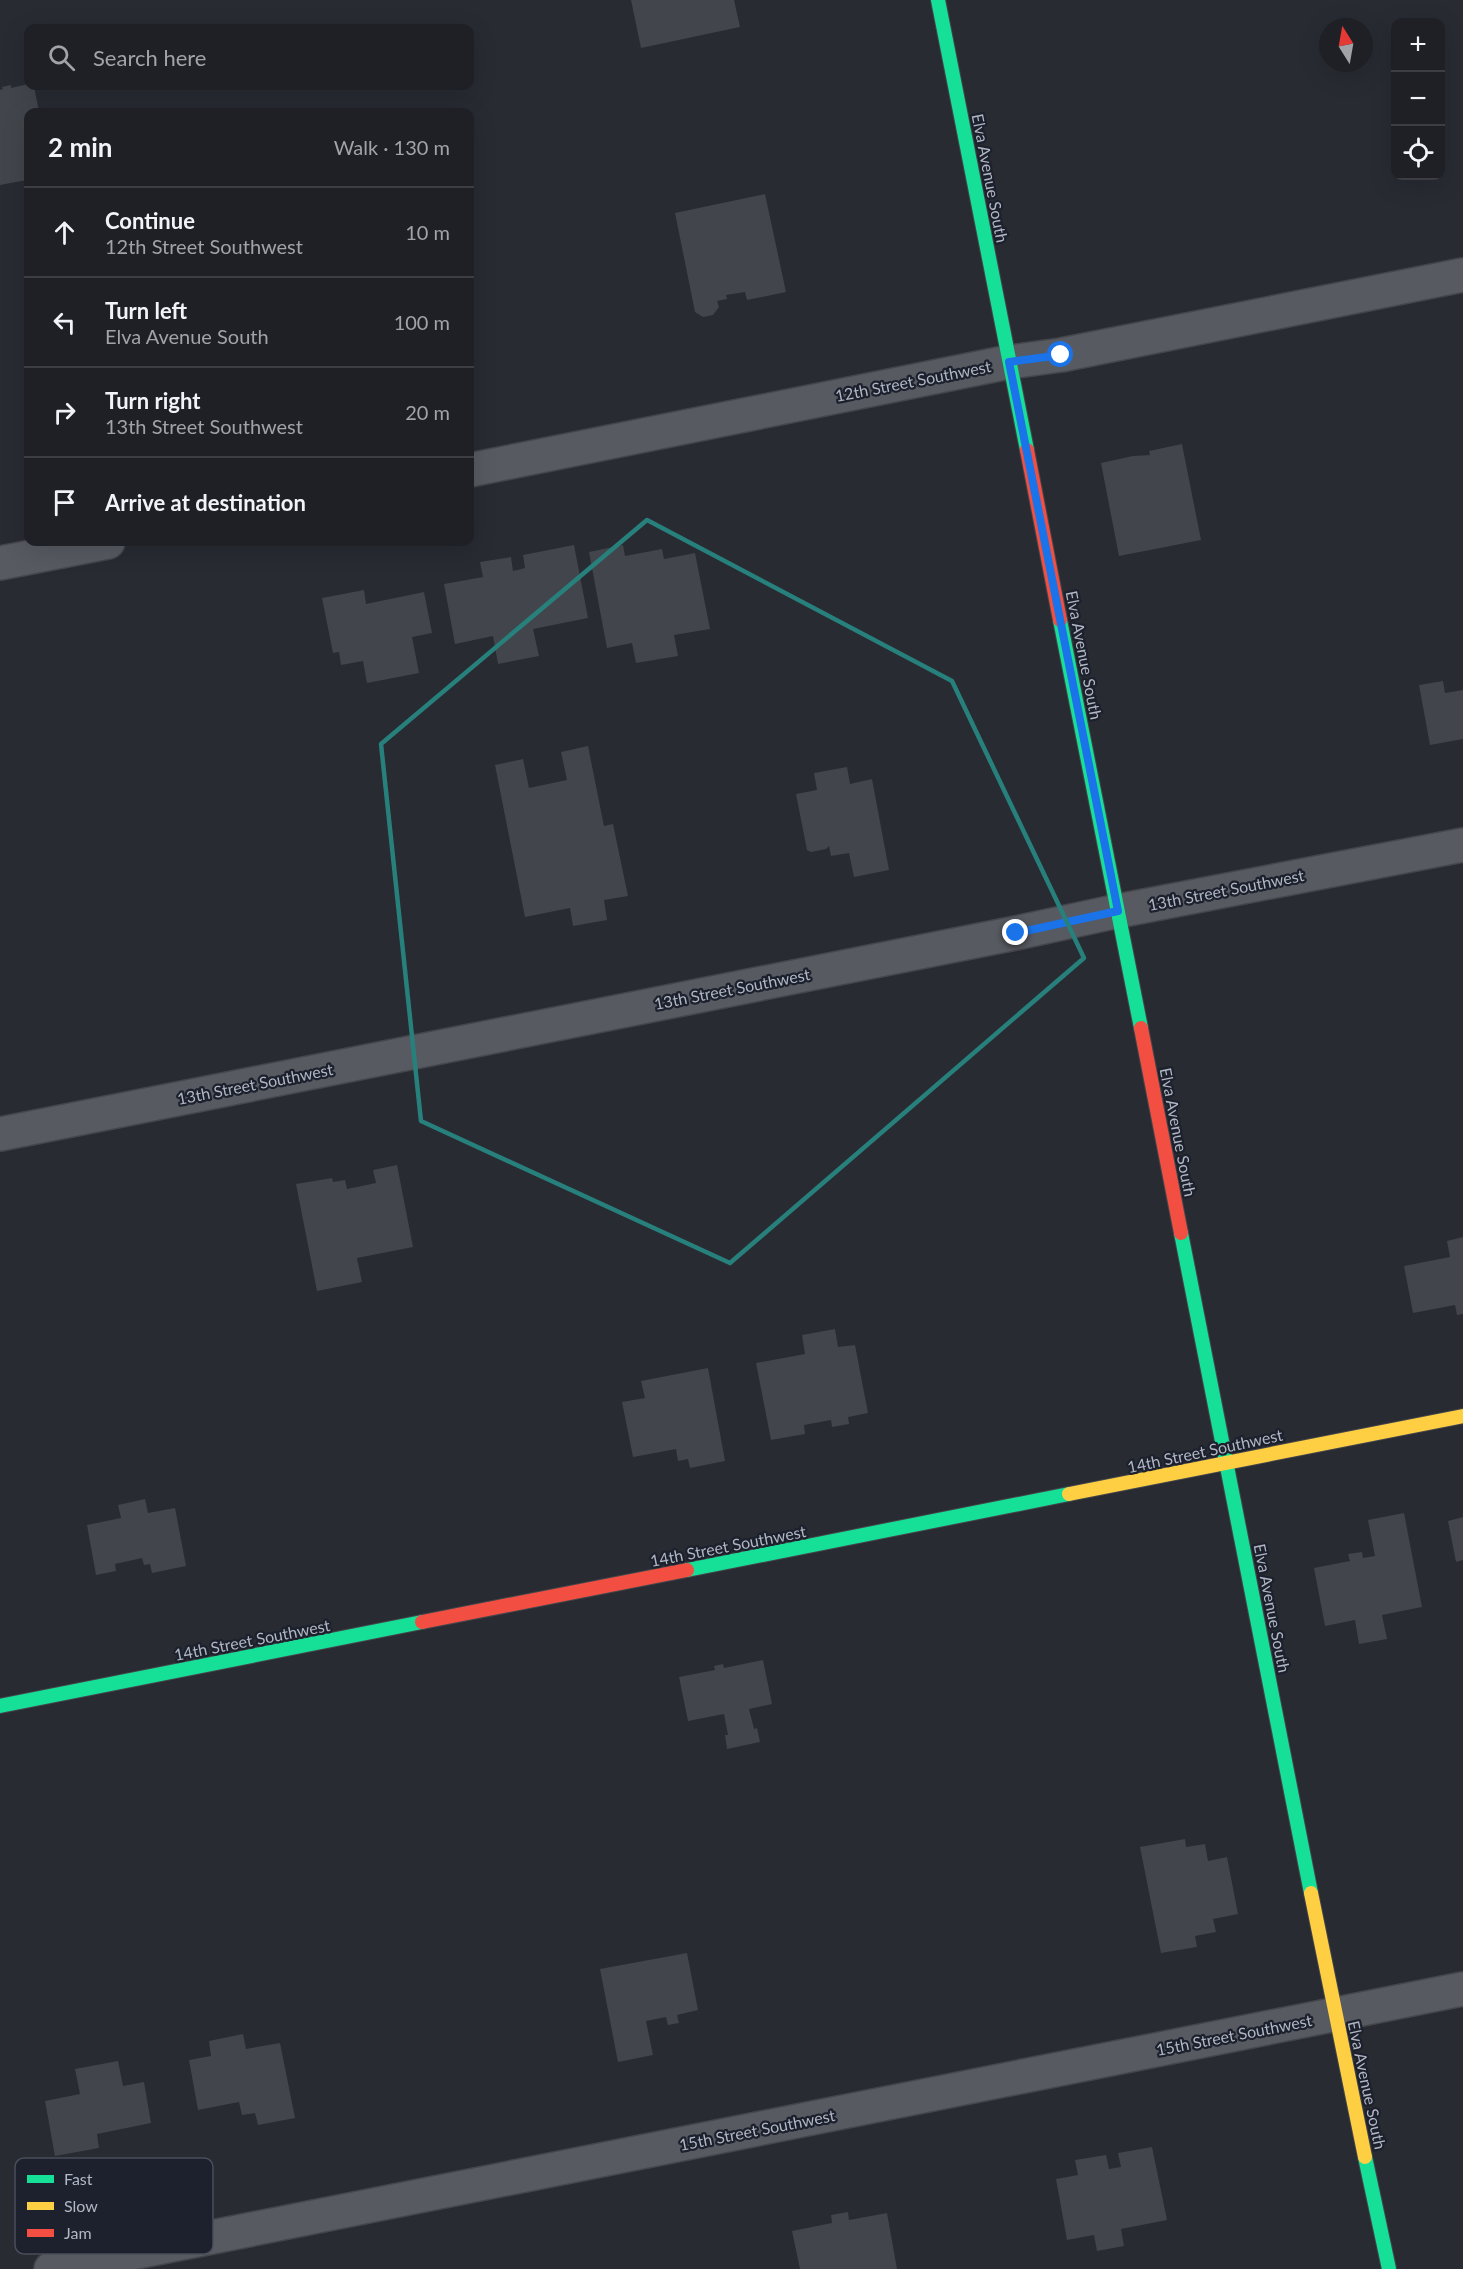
<!DOCTYPE html>
<meta charset="utf-8">
<style>
body{margin:0;font-family:Lato,sans-serif;background:#26282e;color:#f1f3f6}
.controls{position:absolute;right:18px;top:18px;display:grid;overflow:hidden;border-radius:12px;box-shadow:0 6px 24px #0002}
.controls button{width:54px;height:54px;display:grid;place-items:center;padding:0;border:0;border-bottom:2px solid #3c3e43;background:#1e2026;color:#f1f3f6;font:30px sans-serif}
.compass{position:absolute;left:1319px;top:18px;width:54px;height:54px;border-radius:50%;background:#1e2026;box-shadow:0 6px 24px #0002;rotate:349deg}
.stop{position:absolute;width:18px;height:18px;margin:-14px;border:4px solid #1a73e8;border-radius:50%;background:#fff}
.stop.end{background:#1a73e8;border-color:#fff;box-shadow:0 2px 6px #0008}
.list{margin:0;padding:0;list-style:none}
h2{display:flex;justify-content:space-between;align-items:center;height:78px;margin:0;padding:0 24px;font-size:26px}
h2 small{font-size:20px;font-weight:400;color:#a1a3a7}
.list li{display:grid;grid-template-columns:39px 1fr auto;gap:18px;align-items:center;box-sizing:border-box;height:90px;padding:0 24px;border-top:2px solid #3c3e43}
.list b{display:block;font-size:22px;white-space:nowrap}
.list p{margin:0;font-size:20px;white-space:nowrap;color:#a1a3a7}
.list em{font-size:20px;font-style:normal;color:#a1a3a7}
.icon{flex:none;width:33px;height:33px;fill:none;stroke:currentColor;stroke-width:2;stroke-linecap:round;stroke-linejoin:round}
.map{position:relative;flex:none;width:1463px;height:2269px;overflow:hidden}
.search{position:absolute;background:#1e2026;box-shadow:0 6px 24px #0002;left:24px;top:24px;width:450px;height:66px;display:flex;align-items:center;gap:15px;box-sizing:border-box;padding:0 21px;border-radius:12px;color:#a1a3a7;font-size:22px}
.panel{position:absolute;background:#1e2026;box-shadow:0 6px 24px #0002;left:24px;top:108px;width:450px;height:438px;border-radius:12px}
.map>svg:first-child{display:block}
.building{fill:#42454b}
.lines{fill:none;stroke-linecap:round;stroke-linejoin:round}
.street-casing{stroke:#44464b;stroke-width:36}
.fast-casing{stroke:#44464b;stroke-width:16}
.slow-casing{stroke:#44464b;stroke-width:16}
.jam-casing{stroke:#44464b;stroke-width:16}
.street{stroke:#575a61;stroke-width:33}
.fast{stroke:#16e098;stroke-width:14}
.slow{stroke:#ffcf43;stroke-width:14}
.jam{stroke:#f24e42;stroke-width:14}
.route{stroke:#1a73e8;stroke-width:8}
.marked{fill:none;stroke:#27807b;stroke-width:4.5;stroke-linejoin:round}
.labels{text-anchor:middle;stroke-width:4.5;stroke-linejoin:round;paint-order:stroke}
.street-label{font-size:16px;fill:#b1b7c4;stroke:#1c212d}
.key{fill:#1c212d;stroke:#494e5a;stroke-width:1.5}
.key-label{font-size:16px;fill:#b1b7c4}
</style>
<div class="map">
<svg width="1463" height="2269" viewBox="0 0 1463 2269">
<rect width="100%" height="100%" fill="#282b32"/>
<!-- building -->
<g class="building">
<path d="M 631,0 L 734,0 L 740,27 L 641,48 Z"/>
<path d="M 28,84 L 34,86 L 39,112 L 28,112 L 28,162 L 24,163 L 27,180 L 0,185 L 0,90 L 3,89 L 2,87 L 11,85 L 11,88 Z"/>
<path d="M 765,194 L 786,292 L 747,300 L 745,292 L 726,295 L 727,299 L 717,301 L 719,307 L 713,315 L 703,317 L 695,312 L 675,213 Z"/>
<path d="M 1182,444 L 1201,540 L 1119,556 L 1101,463 L 1133,456 L 1150,455 L 1149,451 Z"/>
<path d="M 574,545 L 588,618 L 533,629 L 539,656 L 498,664 L 493,636 L 455,644 L 444,584 L 483,577 L 480,562 L 511,557 L 513,571 L 525,568 L 523,555 Z"/>
<path d="M 623,545 L 625,556 L 662,549 L 664,559 L 695,553 L 710,629 L 674,635 L 678,656 L 636,663 L 632,643 L 607,648 L 589,552 Z"/>
<path d="M 364,590 L 366,604 L 424,592 L 432,633 L 412,637 L 419,673 L 367,683 L 363,661 L 341,665 L 339,652 L 333,653 L 322,598 Z"/>
<path d="M 1443,681 L 1445,693 L 1463,690 L 1463,739 L 1430,745 L 1419,685 Z"/>
<path d="M 588,746 L 604,826 L 613,824 L 628,896 L 604,900 L 607,920 L 573,926 L 570,908 L 525,917 L 495,765 L 523,759 L 529,788 L 567,780 L 561,752 Z"/>
<path d="M 847,767 L 850,784 L 872,779 L 889,870 L 854,877 L 849,853 L 831,856 L 829,846 L 826,849 L 811,852 L 807,850 L 796,794 L 817,790 L 814,773 Z"/>
<path d="M 397,1165 L 413,1247 L 357,1258 L 362,1282 L 317,1291 L 296,1184 L 332,1178 L 333,1182 L 345,1180 L 347,1189 L 376,1183 L 373,1170 Z"/>
<path d="M 1463,1237 L 1463,1314 L 1457,1315 L 1455,1305 L 1413,1313 L 1404,1266 L 1450,1257 L 1447,1241 Z"/>
<path d="M 835,1329 L 838,1347 L 855,1345 L 868,1413 L 848,1417 L 849,1424 L 832,1427 L 831,1420 L 804,1425 L 805,1434 L 771,1440 L 756,1363 L 805,1354 L 802,1335 Z"/>
<path d="M 708,1368 L 725,1461 L 690,1468 L 688,1459 L 678,1461 L 676,1449 L 633,1457 L 622,1402 L 645,1398 L 641,1381 Z"/>
<path d="M 145,1499 L 148,1513 L 175,1508 L 186,1566 L 152,1573 L 150,1564 L 144,1565 L 142,1558 L 115,1564 L 116,1571 L 96,1575 L 87,1525 L 121,1518 L 118,1505 Z"/>
<path d="M 1404,1513 L 1422,1607 L 1382,1615 L 1387,1639 L 1359,1644 L 1355,1620 L 1325,1626 L 1314,1568 L 1350,1561 L 1348,1554 L 1362,1552 L 1363,1558 L 1375,1556 L 1368,1520 Z"/>
<path d="M 1463,1517 L 1463,1560 L 1456,1562 L 1448,1521 Z"/>
<path d="M 763,1660 L 772,1704 L 749,1709 L 754,1729 L 757,1728 L 760,1742 L 727,1749 L 725,1735 L 728,1735 L 724,1714 L 688,1721 L 679,1677 L 715,1670 L 714,1666 L 723,1664 L 724,1668 Z"/>
<path d="M 1185,1839 L 1186,1847 L 1205,1844 L 1208,1861 L 1227,1857 L 1238,1914 L 1213,1919 L 1216,1932 L 1195,1936 L 1197,1947 L 1161,1953 L 1140,1847 Z"/>
<path d="M 687,1953 L 698,2010 L 677,2015 L 679,2023 L 668,2025 L 666,2017 L 646,2021 L 653,2055 L 618,2062 L 600,1969 Z"/>
<path d="M 243,2034 L 246,2049 L 280,2043 L 295,2118 L 258,2125 L 255,2113 L 242,2115 L 239,2102 L 198,2110 L 189,2060 L 211,2056 L 209,2041 Z"/>
<path d="M 118,2061 L 123,2086 L 144,2082 L 151,2123 L 97,2134 L 99,2148 L 55,2156 L 45,2101 L 80,2094 L 75,2069 Z"/>
<path d="M 1152,2147 L 1167,2220 L 1121,2229 L 1124,2246 L 1097,2251 L 1094,2235 L 1067,2240 L 1056,2179 L 1078,2175 L 1075,2160 L 1106,2155 L 1109,2169 L 1121,2167 L 1118,2153 Z"/>
<path d="M 848,2212 L 849,2220 L 887,2213 L 897,2269 L 800,2269 L 792,2231 L 832,2223 L 831,2215 Z"/>
</g>
<g class="lines">
<!-- street casing -->
<g class="street-casing">
<g id="street">
<path d="M 470,470 L 1009,362 L 1061,355 L 1463,275"/>
<path d="M 0,563 L 108,542"/>
<path d="M 0,1134 L 1016,933 L 1118,911 L 1463,845"/>
<path d="M 51,2269 L 1463,1989"/>
</g>
</g>
<!-- fast casing -->
<g class="fast-casing">
<g id="fast">
<path d="M 938,0 L 1027,450"/>
<path d="M 1060,620 L 1141,1028"/>
<path d="M 1181,1233 L 1311,1893"/>
<path d="M 687,1570 L 1069,1494"/>
<path d="M 0,1706 L 422,1622"/>
<path d="M 1365,2157 L 1389,2269"/>
</g>
</g>
<!-- slow casing -->
<g class="slow-casing">
<g id="slow">
<path d="M 1069,1494 L 1463,1416"/>
<path d="M 1311,1893 L 1365,2157"/>
</g>
</g>
<!-- jam casing -->
<g class="jam-casing">
<g id="jam">
<path d="M 1027,450 L 1060,620"/>
<path d="M 1141,1028 L 1181,1233"/>
<path d="M 422,1622 L 687,1570"/>
</g>
</g>
<!-- street -->
<use href="#street" class="street"/>
<!-- fast -->
<use href="#fast" class="fast"/>
<!-- slow -->
<use href="#slow" class="slow"/>
<!-- jam -->
<use href="#jam" class="jam"/>
</g>
<g class="lines">
<!-- route -->
<path class="route" d="M 1016,933 L 1118,911 L 1009,362 L 1061,355"/>
</g>
<!-- marked area -->
<path class="marked" d="M 647,520 L 952,681 L 1084,958 L 730,1263 L 421,1121 L 381,744 Z"/>
<g class="labels">
<!-- street labels -->
<g class="street-label">
<text transform="translate(990 178) rotate(79)" y="6">Elva Avenue South</text>
<text transform="translate(913 381) rotate(-11)" y="6">12th Street Southwest</text>
<text transform="translate(1084 655) rotate(79)" y="6">Elva Avenue South</text>
<text transform="translate(1226 890) rotate(-11)" y="6">13th Street Southwest</text>
<text transform="translate(732 989) rotate(-11)" y="6">13th Street Southwest</text>
<text transform="translate(255 1084) rotate(-11)" y="6">13th Street Southwest</text>
<text transform="translate(1178 1132) rotate(79)" y="6">Elva Avenue South</text>
<text transform="translate(1205 1451) rotate(-12)" y="6">14th Street Southwest</text>
<text transform="translate(728 1546) rotate(-11)" y="6">14th Street Southwest</text>
<text transform="translate(1272 1608) rotate(79)" y="6">Elva Avenue South</text>
<text transform="translate(252 1640) rotate(-11)" y="6">14th Street Southwest</text>
<text transform="translate(1234 2035) rotate(-11)" y="6">15th Street Southwest</text>
<text transform="translate(1367 2085) rotate(78)" y="6">Elva Avenue South</text>
<text transform="translate(757 2130) rotate(-11)" y="6">15th Street Southwest</text>
</g>
</g>
<!-- legend -->
<rect x="15" y="2158" width="198" height="96" rx="9" class="key"/>
<rect x="27" y="2175" width="27" height="8" fill="#16e098"/>
<rect x="27" y="2202" width="27" height="8" fill="#ffcf43"/>
<rect x="27" y="2229" width="27" height="8" fill="#f24e42"/>
<g class="key-label">
<text x="64" y="2185">Fast</text>
<text x="64" y="2212">Slow</text>
<text x="64" y="2239">Jam</text>
</g>
</svg>
<div class="controls">
<button>+</button>
<button>−</button>
<button><svg class="icon" aria-label="locate" viewBox="0 0 24 24"><circle cx="12" cy="12" r="6"/><path d="M12 2v4M12 18v4M2 12h4M18 12h4"/></svg></button>
</div>
<svg class="compass" viewBox="-18 -18 36 36"><path d="M0-13l5 13h-10z" fill="#e53935"/><path d="M0 13l5-13h-10z" fill="#a1a3a7"/></svg>
<div class="stop" style="left:1061px;top:355px"></div>
<div class="stop end" style="left:1016px;top:933px"></div>
<div class="search"><svg class="icon" aria-label="search" viewBox="0 0 24 24"><circle cx="10" cy="10" r="6"/><path d="M15 15l6 6"/></svg>Search here</div>
<section class="panel">
<h2>2 min<small>Walk · 130 m</small></h2>
<ul class="list">
<li><svg class="icon" aria-label="ahead" viewBox="0 0 24 24"><path d="M12 20V5M6 11l6-6 6 6"/></svg><div><b>Continue</b><p>12th Street Southwest</p></div><em>10 m</em></li>
<li><svg class="icon" aria-label="left" viewBox="0 0 24 24"><path d="M17 20v-9H6M10 6l-5 5 5 5"/></svg><div><b>Turn left</b><p>Elva Avenue South</p></div><em>100 m</em></li>
<li><svg class="icon" aria-label="right" viewBox="0 0 24 24"><path d="M7 20v-9h11M14 6l5 5-5 5"/></svg><div><b>Turn right</b><p>13th Street Southwest</p></div><em>20 m</em></li>
<li><svg class="icon" aria-label="arrive" viewBox="0 0 24 24"><path d="M6 21V4h12l-3 4 3 4H6"/></svg><div><b>Arrive at destination</b></div></li>
</ul>
</section>
</div>
